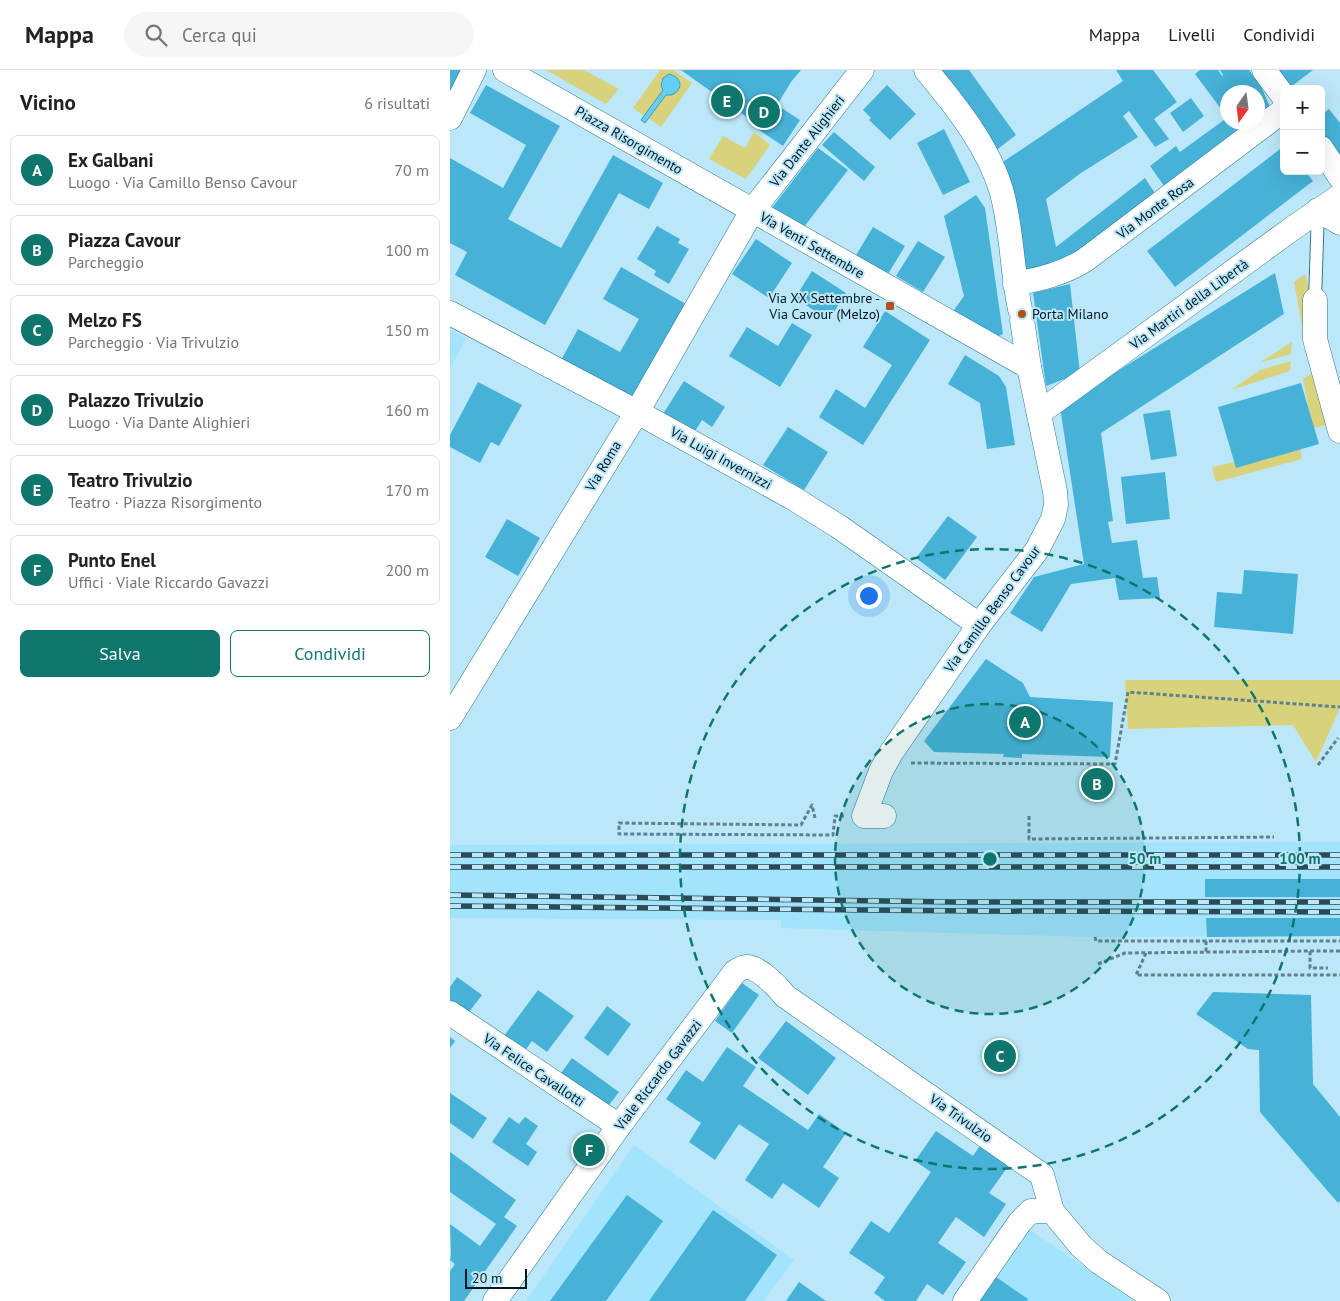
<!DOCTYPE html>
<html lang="it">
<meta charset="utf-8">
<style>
body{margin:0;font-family:"PT Sans",sans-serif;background:#f6f6f6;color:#202124}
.controls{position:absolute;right:15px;top:15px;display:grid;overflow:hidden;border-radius:8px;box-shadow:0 5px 20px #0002}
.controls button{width:45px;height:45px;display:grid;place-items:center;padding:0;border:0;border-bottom:1px solid #e0e0e0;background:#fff;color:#202124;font:25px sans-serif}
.compass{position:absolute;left:770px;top:15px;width:45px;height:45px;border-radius:50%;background:#fff;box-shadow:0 5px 20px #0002;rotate:194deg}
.scale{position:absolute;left:15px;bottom:12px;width:62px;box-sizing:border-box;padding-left:5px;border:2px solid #001924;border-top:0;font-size:14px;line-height:18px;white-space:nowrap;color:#001924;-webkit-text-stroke:4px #bce7f8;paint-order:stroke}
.you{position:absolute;left:418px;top:525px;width:18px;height:18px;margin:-12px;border:4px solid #fff;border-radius:50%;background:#1a73e8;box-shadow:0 0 0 8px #1a73e833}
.badge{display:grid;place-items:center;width:32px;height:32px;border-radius:50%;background:#0f766e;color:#fff;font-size:16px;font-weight:700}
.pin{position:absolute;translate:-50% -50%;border:2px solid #fff;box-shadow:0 1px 5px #0006}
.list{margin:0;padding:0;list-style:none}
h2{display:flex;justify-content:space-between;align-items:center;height:65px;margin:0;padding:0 20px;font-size:21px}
h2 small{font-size:16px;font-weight:400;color:#757577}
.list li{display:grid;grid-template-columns:32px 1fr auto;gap:15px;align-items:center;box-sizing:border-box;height:70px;margin:0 10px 10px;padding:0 10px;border:1px solid #e0e0e0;border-radius:8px}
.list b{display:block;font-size:19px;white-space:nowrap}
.list p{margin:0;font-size:16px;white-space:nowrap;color:#757577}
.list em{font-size:16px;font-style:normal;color:#757577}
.actions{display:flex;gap:10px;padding:15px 20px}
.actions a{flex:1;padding:11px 0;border:1px solid #0f766e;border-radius:8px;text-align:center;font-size:18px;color:#0f766e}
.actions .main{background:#0f766e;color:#fff}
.icon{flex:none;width:28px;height:28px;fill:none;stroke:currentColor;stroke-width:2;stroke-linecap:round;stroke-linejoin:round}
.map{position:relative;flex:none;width:890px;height:1231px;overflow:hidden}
header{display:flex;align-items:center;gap:30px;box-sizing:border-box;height:70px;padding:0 25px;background:#fff;border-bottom:1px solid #e0e0e0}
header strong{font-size:24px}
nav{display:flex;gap:28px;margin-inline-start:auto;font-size:18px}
.search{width:350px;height:45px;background:#f6f6f6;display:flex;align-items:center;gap:12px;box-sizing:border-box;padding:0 18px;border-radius:28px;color:#757577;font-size:19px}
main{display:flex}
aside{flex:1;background:#fff}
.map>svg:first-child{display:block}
.built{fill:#a2e3fd}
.green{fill:#d9d27d}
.water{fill:#64cef4;stroke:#4698b6}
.building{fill:#46b2d7}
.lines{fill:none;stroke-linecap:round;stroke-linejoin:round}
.lane-casing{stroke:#2e7993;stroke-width:14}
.street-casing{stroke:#2e7993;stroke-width:25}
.path{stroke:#5f818f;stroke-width:3;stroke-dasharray:4 2.5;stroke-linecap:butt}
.lane{stroke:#fff;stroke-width:12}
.street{stroke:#fff;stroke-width:24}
.rail-casing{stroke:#2c4955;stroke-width:5.5}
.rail{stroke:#bce7f8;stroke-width:4;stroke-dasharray:11;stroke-linecap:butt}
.ring{fill:none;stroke:#0f766e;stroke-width:2.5;stroke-dasharray:9 6}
.poi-dot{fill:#b34f1b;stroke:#bce7f8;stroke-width:2}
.labels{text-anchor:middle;stroke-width:4;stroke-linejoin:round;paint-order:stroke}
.street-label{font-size:14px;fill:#001924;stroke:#bce7f8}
.poi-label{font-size:14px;fill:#001924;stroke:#bce7f8;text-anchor:end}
.centre{fill:#0f766e;stroke:#bce7f8;stroke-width:2.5}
.ring-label{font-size:15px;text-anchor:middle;font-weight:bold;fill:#0f766e;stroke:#bce7f8;stroke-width:4;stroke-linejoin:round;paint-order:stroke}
</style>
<header>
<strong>Mappa</strong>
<div class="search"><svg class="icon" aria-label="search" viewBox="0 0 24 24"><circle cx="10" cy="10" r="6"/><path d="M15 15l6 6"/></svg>Cerca qui</div>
<nav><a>Mappa</a><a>Livelli</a><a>Condividi</a></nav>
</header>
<main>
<aside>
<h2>Vicino<small>6 risultati</small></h2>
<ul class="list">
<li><span class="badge">A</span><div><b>Ex Galbani</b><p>Luogo · Via Camillo Benso Cavour</p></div><em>70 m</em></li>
<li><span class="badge">B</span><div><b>Piazza Cavour</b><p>Parcheggio</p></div><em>100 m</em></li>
<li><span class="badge">C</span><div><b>Melzo FS</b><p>Parcheggio · Via Trivulzio</p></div><em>150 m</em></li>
<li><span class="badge">D</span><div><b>Palazzo Trivulzio</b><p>Luogo · Via Dante Alighieri</p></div><em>160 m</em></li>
<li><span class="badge">E</span><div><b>Teatro Trivulzio</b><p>Teatro · Piazza Risorgimento</p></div><em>170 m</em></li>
<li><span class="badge">F</span><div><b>Punto Enel</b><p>Uffici · Viale Riccardo Gavazzi</p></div><em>200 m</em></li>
</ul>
<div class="actions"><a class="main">Salva</a><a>Condividi</a></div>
</aside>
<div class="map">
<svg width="890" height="1231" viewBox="0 0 890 1231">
<rect width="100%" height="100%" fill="#bce7f8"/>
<!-- built -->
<g class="built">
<path d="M 0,260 L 16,268 L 0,298 Z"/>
<path d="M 890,772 L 890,866 L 641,867 L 331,858 L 331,850 L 0,848 L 0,775 Z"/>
<path d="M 184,1075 L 344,1190 L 313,1231 L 76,1231 Z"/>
<path d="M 572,1154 L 683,1231 L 521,1231 Z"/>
</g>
<!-- green -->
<g class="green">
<path d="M 96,0 L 134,0 L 169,19 L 156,34 Z"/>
<path d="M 210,0 L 223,0 L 242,13 L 211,57 L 183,38 Z"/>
<path d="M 304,62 L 320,75 L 296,109 L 259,89 L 273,66 L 295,78 Z"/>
<path d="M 855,204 L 876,278 L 858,289 L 844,212 Z"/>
<path d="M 842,272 L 841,284 L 809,293 Z"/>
<path d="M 841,291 L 840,301 L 781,320 L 810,300 Z"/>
<path d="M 880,292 L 890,352 L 863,358 L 853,309 Z"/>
<path d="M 850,377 L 852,389 L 766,412 L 762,397 Z"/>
<path d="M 890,610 L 890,638 L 866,692 L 843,655 L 678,659 L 675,610 Z"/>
</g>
<!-- water -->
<path class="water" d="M 219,4 C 232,7 234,19 222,25 L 216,25 L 195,53 L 191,50 L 213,20 L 211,16 L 213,8 Z"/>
<!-- building -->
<g class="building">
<path d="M 0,0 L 14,0 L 0,27 Z"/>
<path d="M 231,0 L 351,0 L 341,12 L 327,35 L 350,50 L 333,76 L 303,56 L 305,53 Z"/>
<path d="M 478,0 L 519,0 L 566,65 L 540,85 Z"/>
<path d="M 666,0 L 703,0 L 727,32 L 704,49 L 719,69 L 705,77 L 679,41 L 673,46 L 688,67 L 631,103 L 596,129 L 606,177 L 695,108 L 708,128 L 610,200 L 570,208 L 547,96 L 673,11 Z"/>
<path d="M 750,0 L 768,0 L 772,6 L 773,5 L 770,0 L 799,0 L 811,16 L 822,42 L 717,120 L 700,96 L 726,76 L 730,82 L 778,47 L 778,52 L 808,52 L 808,22 L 778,22 L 778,34 L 771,39 L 745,4 Z"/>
<path d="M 821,0 L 863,0 L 838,19 Z"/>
<path d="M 36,15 L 110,56 L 58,149 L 111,178 L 163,85 L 213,113 L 199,139 L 169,123 L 95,255 L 5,205 L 17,182 L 0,173 L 0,88 L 53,118 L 76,75 L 20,43 Z"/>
<path d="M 437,15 L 466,44 L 440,70 L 419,50 L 421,48 L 413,40 Z"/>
<path d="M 741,28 L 754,46 L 733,62 L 720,43 Z"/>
<path d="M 879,39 L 890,53 L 890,87 L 871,62 L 871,45 Z"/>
<path d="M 494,59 L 520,112 L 493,125 L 467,73 Z"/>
<path d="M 384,62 L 425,97 L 414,111 L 372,75 Z"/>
<path d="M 834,76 L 834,101 L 855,101 L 863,111 L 725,217 L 697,181 Z"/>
<path d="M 368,78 L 398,100 L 350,162 L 321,139 Z"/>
<path d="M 526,125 L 535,138 L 553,264 L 547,267 L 502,243 L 514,226 L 494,146 Z"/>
<path d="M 207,156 L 230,169 L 228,173 L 239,179 L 219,214 L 204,205 L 206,201 L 187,189 Z"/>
<path d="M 423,157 L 455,176 L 435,209 L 403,190 Z"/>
<path d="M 306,169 L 342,193 L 319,228 L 282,204 Z"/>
<path d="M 468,171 L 495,187 L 473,222 L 446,206 Z"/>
<path d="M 171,197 L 236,234 L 179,333 L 109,294 L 128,259 L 170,282 L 189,249 L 153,229 Z"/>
<path d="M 362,201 L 396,223 L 379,250 L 345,228 Z"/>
<path d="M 825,203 L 834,244 L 651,363 L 663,451 L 658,452 L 662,473 L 687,470 L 693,508 L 707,507 L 710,528 L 669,530 L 665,508 L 621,514 L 592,562 L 560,543 L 584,507 L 634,494 L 610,337 Z"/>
<path d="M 620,214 L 630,303 L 596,316 L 583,223 Z"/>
<path d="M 435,241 L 480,270 L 413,375 L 369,347 L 386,319 L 415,338 L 442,295 L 413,277 Z"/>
<path d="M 342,253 L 362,265 L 330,317 L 279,286 L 297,257 L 328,276 Z"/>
<path d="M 515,285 L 549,306 L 556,317 L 565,375 L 537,379 L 530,333 L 498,314 Z"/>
<path d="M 234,311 L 275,337 L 262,357 L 252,350 L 242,366 L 211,347 Z"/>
<path d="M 28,312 L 72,335 L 49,376 L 41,372 L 30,393 L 0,377 L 0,365 Z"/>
<path d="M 851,313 L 869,374 L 786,398 L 768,337 Z"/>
<path d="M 720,340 L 727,386 L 701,390 L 693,344 Z"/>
<path d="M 338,357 L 378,382 L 354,420 L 313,395 Z"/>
<path d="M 715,402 L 720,449 L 676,454 L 671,407 Z"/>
<path d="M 498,446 L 527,467 L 495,510 L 466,488 Z"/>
<path d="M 57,449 L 90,468 L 68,506 L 35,487 Z"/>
<path d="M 794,500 L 848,504 L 843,564 L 764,557 L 767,522 L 792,524 Z"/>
<path d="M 536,589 L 573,613 L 580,627 L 663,632 L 660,687 L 572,684 L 572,688 L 553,687 L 554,684 L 484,682 L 474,671 Z"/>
<rect x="755" y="809" width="135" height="18"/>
<path d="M 756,848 L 890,848 L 890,866 L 757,867 Z"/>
<path d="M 7,907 L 32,925 L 16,946 L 0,935 L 0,917 Z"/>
<path d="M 292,913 L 309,925 L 282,963 L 265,951 Z"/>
<path d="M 88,920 L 124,946 L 97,982 L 82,971 L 74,982 L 54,966 Z"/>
<path d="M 763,922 L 861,925 L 863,1014 L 890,1047 L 890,1131 L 888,1133 L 810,1042 L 809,980 L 798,979 L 746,944 Z"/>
<path d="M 157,936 L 181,954 L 158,986 L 134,968 Z"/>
<path d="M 336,951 L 386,988 L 358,1025 L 308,988 Z"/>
<path d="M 0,967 L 5,971 L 0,978 Z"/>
<path d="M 277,977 L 306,997 L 293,1016 L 358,1060 L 369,1044 L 396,1063 L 373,1097 L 389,1108 L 369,1138 L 333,1113 L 322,1129 L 295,1110 L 319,1074 L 289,1054 L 265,1090 L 239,1072 L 251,1053 L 216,1029 L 236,1000 L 253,1012 Z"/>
<path d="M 122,988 L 169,1022 L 156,1039 L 109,1006 Z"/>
<path d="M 0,1023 L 37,1048 L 23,1069 L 0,1053 Z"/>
<path d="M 59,1047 L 69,1054 L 75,1047 L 88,1056 L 76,1074 L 87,1082 L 78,1096 L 42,1072 Z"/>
<path d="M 486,1061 L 523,1086 L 535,1068 L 564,1088 L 539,1123 L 556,1134 L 534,1167 L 506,1147 L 488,1173 L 516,1192 L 493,1225 L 477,1214 L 466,1231 L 435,1231 L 424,1223 L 435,1207 L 399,1183 L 421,1151 L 439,1163 L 481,1102 L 465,1091 Z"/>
<path d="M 0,1082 L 66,1130 L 54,1147 L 67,1156 L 14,1231 L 0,1231 L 0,1201 L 5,1194 L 0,1190 L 1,1185 L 0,1154 L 30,1176 L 46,1154 L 0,1122 Z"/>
<path d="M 177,1125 L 213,1151 L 156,1231 L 100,1231 Z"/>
<path d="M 263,1140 L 327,1185 L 295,1231 L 199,1231 Z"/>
<path d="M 546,1207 L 578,1229 L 577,1231 L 529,1231 Z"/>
<path d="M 349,1212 L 376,1231 L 336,1231 Z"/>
</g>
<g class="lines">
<!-- lane casing -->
<g class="lane-casing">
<path id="lane" d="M 865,230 L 868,140"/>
</g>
<!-- street casing -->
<g class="street-casing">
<g id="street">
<path d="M 55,0 L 579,297"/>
<path d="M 476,0 C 506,36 539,77 552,123 C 562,160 562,201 570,239"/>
<path d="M 814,0 L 834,27"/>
<path d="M 0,48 L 24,0"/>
<path d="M 871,78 L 890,107"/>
<path d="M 868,140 L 890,153"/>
<path d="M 565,214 C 590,209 613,204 635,190 L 834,40"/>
<path d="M 865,230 L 865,269 L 890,361"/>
<path d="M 0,243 L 187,342 L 343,428 L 388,456 L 529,555"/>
<path d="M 589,343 L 843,158 L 890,126"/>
<path d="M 0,648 L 187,342 L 302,141 L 412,0"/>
<path d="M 434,746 L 414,746 L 431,701 L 441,683 L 529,555 L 587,480 L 603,449 L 606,435 L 605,421 L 579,297 L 572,250"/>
<path d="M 0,943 L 169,1056"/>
<path d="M 45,1231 L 169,1056 L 285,902 C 288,900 292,897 296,897 C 308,896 328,917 335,926 L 592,1105 L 602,1141 L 631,1176 L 649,1192 L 708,1231"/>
<path d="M 515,1231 L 570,1152 L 581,1141 L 602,1141"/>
</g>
</g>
<!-- path -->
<g class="path">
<path d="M 461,693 L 665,694 L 678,622 L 890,637"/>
<path d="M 868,695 L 888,668"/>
<path d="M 579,746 L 579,769 L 824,767"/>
<path d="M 365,748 L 362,735 L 351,755 L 169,753 L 169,764 L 383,765 L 385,746 L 394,746"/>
<path d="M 645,867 L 646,871 L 890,871"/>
<path d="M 756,871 L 756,882"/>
<path d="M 860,881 L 890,881"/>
<path d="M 696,883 L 686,905 L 890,905"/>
<path d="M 648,894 L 675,883 L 860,881 L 860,898 L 878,898"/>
</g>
<!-- lane -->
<use href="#lane" class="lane"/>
<!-- street -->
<use href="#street" class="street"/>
<!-- rail casing -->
<g class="rail-casing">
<g id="rail">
<path d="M 0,785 L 890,785"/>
<path d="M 0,797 L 890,797"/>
<path d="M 0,825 L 504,832 L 890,832"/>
<path d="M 0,836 L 521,841 L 890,842"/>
</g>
</g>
<!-- rail -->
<use href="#rail" class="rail"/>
</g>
<!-- distance rings -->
<circle cx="540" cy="789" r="155" fill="#0f766e" fill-opacity=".12"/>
<g class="ring">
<circle cx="540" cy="789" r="155"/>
<circle cx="540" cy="789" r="310"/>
</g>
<!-- markers -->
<g class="poi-dot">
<rect x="435" y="231" width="10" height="10" rx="2.5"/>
<circle cx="572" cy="244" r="5"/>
</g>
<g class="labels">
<!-- street labels -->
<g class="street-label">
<text transform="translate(179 70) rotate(30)" y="5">Piazza Risorgimento</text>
<text transform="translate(357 71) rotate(-52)" y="5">Via Dante Alighieri</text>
<text transform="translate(705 138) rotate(-37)" y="5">Via Monte Rosa</text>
<text transform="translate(362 175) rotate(30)" y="5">Via Venti Settembre</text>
<text transform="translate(739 234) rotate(-36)" y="5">Via Martiri della Libertà</text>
<text transform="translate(271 388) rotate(29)" y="5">Via Luigi Invernizzi</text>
<text transform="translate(153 396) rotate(-59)" y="5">Via Roma</text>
<text transform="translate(542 539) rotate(-54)" y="5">Via Camillo Benso Cavour</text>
<text transform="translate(84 1000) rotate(34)" y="5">Via Felice Cavallotti</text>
<text transform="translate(208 1005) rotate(-53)" y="5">Viale Riccardo Gavazzi</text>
<text transform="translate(511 1048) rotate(35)" y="5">Via Trivulzio</text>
</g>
<!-- poi labels -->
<g class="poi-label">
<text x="430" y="233">Via XX Settembre -<tspan x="430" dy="16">Via Cavour (Melzo)</tspan></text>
<text x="582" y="249" text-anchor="start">Porta Milano</text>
</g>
</g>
<circle cx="540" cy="789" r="8" class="centre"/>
<g class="ring-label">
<text x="695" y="794">50 m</text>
<text x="850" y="794">100 m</text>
</g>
</svg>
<div class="controls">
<button>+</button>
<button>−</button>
</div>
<svg class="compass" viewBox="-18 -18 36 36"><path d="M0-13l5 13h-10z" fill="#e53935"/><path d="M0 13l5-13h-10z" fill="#757577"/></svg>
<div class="scale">20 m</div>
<div class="you"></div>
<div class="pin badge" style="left:575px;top:652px">A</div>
<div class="pin badge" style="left:647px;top:714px">B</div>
<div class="pin badge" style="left:550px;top:986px">C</div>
<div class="pin badge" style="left:314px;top:42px">D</div>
<div class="pin badge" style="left:277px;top:31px">E</div>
<div class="pin badge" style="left:139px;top:1080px">F</div>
</div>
</main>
